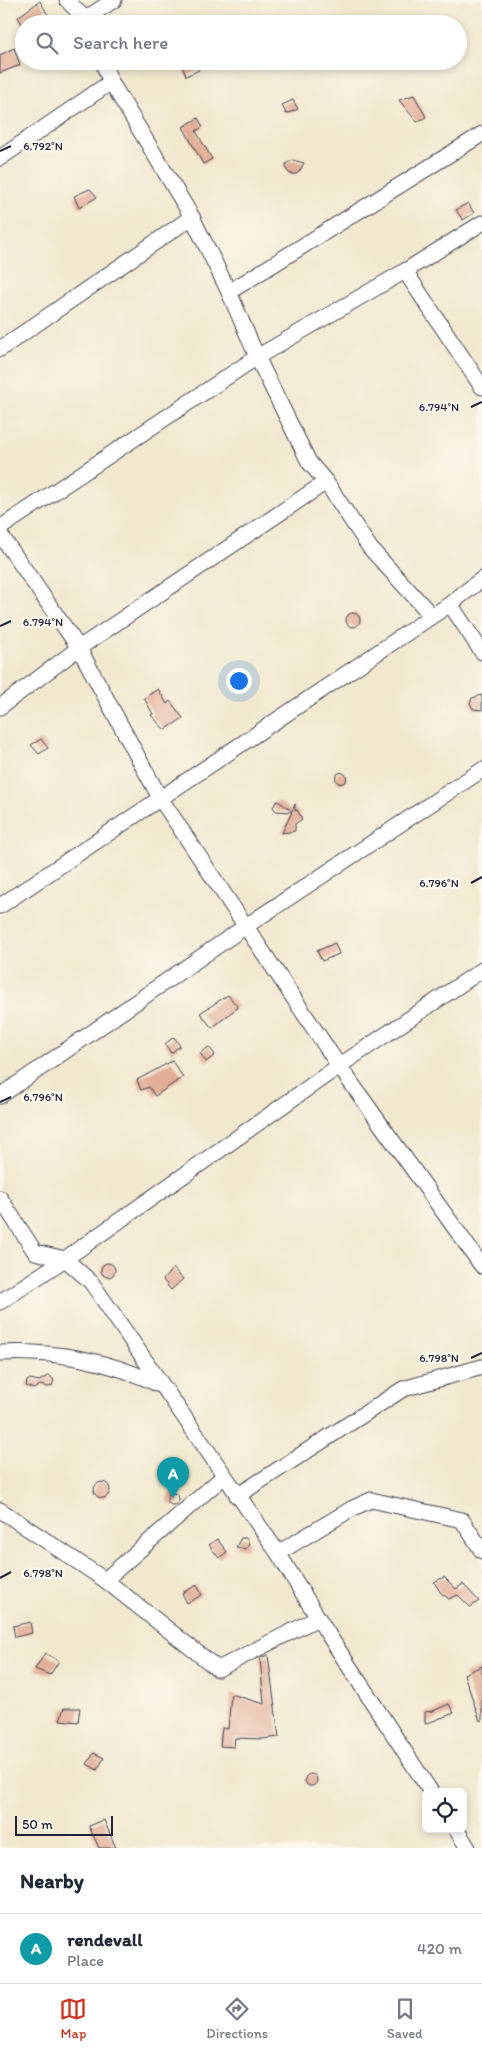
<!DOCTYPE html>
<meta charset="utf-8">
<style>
body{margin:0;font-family:Itim,sans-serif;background:#f2f2f3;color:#1f2937}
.controls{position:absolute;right:15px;bottom:15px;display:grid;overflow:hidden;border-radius:8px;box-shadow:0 2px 8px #0003}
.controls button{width:45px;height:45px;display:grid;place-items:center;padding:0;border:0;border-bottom:1px solid #e0e1e3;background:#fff;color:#1f2937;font:25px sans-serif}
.scale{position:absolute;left:15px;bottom:12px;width:98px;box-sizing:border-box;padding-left:5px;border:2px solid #22223b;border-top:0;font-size:14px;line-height:18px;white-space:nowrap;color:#22223b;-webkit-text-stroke:4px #fbf7ec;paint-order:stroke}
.you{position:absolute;left:238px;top:680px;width:18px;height:18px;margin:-12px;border:4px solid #fff;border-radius:50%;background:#1a73e8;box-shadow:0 0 0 8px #1a73e833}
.badge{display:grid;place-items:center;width:32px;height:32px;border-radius:50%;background:#c8321e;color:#fff;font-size:16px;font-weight:700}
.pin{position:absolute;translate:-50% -41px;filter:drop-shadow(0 1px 2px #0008)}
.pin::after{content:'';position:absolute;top:26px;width:18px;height:15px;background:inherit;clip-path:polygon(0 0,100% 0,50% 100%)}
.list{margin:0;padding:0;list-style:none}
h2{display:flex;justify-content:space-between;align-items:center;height:65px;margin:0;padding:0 20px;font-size:21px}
h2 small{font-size:16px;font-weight:400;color:#747a83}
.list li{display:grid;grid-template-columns:32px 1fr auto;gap:15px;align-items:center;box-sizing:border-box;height:70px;padding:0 20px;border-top:1px solid #e0e1e3}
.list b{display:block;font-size:19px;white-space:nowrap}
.list p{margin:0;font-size:16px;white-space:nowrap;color:#747a83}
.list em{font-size:16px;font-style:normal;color:#747a83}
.icon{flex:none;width:28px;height:28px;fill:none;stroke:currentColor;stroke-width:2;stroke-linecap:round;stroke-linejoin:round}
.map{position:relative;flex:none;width:482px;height:1848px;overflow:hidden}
.search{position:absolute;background:#fff;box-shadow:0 2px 8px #0003;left:15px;right:15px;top:15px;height:55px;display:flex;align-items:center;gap:12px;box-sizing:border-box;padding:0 18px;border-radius:28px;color:#747a83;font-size:19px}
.sheet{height:135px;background:#fff}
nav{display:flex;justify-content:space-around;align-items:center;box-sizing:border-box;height:70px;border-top:1px solid #e0e1e3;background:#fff;font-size:14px;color:#747a83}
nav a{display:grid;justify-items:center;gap:2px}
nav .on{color:#c8321e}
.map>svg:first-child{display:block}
.building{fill:#e3ae97}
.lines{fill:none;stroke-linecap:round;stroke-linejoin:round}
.minor-casing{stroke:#414051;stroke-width:17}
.minor{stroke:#fff;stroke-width:15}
.ticks{fill:none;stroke:#22223b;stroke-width:2}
.ticks-label{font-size:12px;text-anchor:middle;fill:#22223b;stroke:#fbf7ec;stroke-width:5;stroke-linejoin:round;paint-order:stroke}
</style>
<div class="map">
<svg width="482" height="1848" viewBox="0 0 482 1848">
<rect width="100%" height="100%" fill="#fbf7ec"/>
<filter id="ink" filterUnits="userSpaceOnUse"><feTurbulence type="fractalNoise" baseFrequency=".02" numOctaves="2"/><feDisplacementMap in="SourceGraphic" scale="10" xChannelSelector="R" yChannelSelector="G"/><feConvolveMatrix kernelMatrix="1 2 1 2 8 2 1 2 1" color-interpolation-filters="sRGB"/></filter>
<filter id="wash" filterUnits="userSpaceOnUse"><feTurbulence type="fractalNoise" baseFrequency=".0096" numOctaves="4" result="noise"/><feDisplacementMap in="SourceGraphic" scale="20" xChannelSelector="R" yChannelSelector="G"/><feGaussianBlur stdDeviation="1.12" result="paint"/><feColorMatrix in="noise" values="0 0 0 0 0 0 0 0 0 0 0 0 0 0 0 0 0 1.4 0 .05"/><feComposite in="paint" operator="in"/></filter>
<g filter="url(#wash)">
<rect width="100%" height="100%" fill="#f1e8ce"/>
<g id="blocks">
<!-- building -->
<g class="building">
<path d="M 40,1 L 53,24 L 22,24 L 18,17 Z"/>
<path d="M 14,48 L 20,65 L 0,73 L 0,55 Z"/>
<path d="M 195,61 L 199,70 L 186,76 L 182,66 Z"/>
<path d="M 414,95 L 426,117 L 417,122 L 399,100 Z"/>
<path d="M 293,100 L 298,109 L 286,114 L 282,105 Z"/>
<path d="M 198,118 L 203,127 L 196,131 L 212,159 L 203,164 L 183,127 Z"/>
<path d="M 292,160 L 304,163 L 299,172 L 296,174 L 290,174 L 286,169 L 286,164 Z"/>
<path d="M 90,189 L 97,197 L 79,208 L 74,196 Z"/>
<path d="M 468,203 L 474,213 L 463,220 L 456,210 Z"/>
<circle cx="353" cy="620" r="7"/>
<path d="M 158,689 L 167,704 L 170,701 L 183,718 L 165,730 L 151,715 L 153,714 L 144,698 Z"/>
<path d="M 482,695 L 482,710 L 473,709 L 470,703 L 472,698 Z"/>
<path d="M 41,739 L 48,748 L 39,754 L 31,745 Z"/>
<circle cx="341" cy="778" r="5.5"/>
<path d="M 278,801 L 292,811 L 295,804 L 295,811 L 297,810 L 302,819 L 295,824 L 295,831 L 282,833 L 292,812 L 276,811 L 273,807 L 276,802 Z"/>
<path d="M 335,943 L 339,954 L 322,961 L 317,951 Z"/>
<path d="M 228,995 L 238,1007 L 212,1028 L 200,1013 Z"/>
<path d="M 174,1037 L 180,1046 L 171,1053 L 165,1044 Z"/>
<path d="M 209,1047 L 215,1055 L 206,1062 L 200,1053 Z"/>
<path d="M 172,1061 L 183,1077 L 155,1096 L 149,1087 L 141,1090 L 137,1080 Z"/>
<circle cx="108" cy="1270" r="7"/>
<path d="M 173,1268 L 183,1279 L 171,1290 L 163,1280 Z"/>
<path d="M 49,1375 L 54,1380 L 52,1386 L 48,1387 L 40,1385 L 34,1389 L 26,1386 L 27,1381 L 30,1379 L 39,1381 Z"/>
<circle cx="102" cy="1490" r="8"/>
<circle cx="173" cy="1499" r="6"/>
<path d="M 241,1538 L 246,1538 L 248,1541 L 249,1544 L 246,1549 L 236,1547 Z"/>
<path d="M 217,1539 L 227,1552 L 219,1558 L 209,1545 Z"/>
<path d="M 444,1577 L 456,1589 L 463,1584 L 479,1601 L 470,1607 L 458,1595 L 449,1599 L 441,1593 L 434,1582 Z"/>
<path d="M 197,1585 L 202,1595 L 187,1603 L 182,1593 Z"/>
<path d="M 30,1622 L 32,1633 L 15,1637 L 13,1626 Z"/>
<path d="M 45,1653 L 59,1661 L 50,1675 L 35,1669 Z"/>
<path d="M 268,1655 L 279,1737 L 262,1739 L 235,1738 L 234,1747 L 220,1746 L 222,1728 L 228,1729 L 231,1694 L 264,1704 L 260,1658 Z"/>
<path d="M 482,1666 L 482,1720 L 480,1721 L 464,1674 Z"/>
<path d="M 449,1704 L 454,1713 L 425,1724 L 425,1712 L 433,1711 Z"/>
<path d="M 64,1708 L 80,1708 L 78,1722 L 60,1720 Z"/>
<path d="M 94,1753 L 104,1758 L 97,1770 L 87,1764 Z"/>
<circle cx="311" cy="1780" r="6"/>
<path d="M 104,1820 L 116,1848 L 99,1848 L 89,1826 Z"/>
</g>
</g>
</g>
<g filter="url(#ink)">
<use href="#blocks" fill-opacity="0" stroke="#414051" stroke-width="1"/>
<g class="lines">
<!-- minor casing -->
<g class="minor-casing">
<g id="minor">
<path d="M 67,0 L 85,19 L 87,24"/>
<path d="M 85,19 L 114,0"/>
<path d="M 102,61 L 111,82 L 192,217 L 229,292 L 257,357 L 309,462 L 326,482 L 370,548 L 432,616"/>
<path d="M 0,158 L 111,82"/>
<path d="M 405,271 L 482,387"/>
<path d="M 229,292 L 482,134"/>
<path d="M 0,349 L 192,217"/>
<path d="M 0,528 L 257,357 L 405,271 L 482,223"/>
<path d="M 0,534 L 79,648 L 160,798 L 339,1066 L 482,1266"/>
<path d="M 450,604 L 482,652"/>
<path d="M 0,707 L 79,648 L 326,482"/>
<path d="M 0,906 L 450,604 L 482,579"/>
<path d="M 0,1096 L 246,926 L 482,770"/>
<path d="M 0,1198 L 35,1252 L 65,1259 L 91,1282 L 278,1553 L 328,1634 L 431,1792"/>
<path d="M 0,1302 L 65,1259 L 339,1066 L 482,970"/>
<path d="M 0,1353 C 54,1350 111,1361 160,1385"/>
<path d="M 237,1496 L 403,1389 L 482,1367"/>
<path d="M 0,1510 L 105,1580 L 218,1669 L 318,1618"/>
<path d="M 278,1553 L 353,1508 L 371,1500 L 462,1520 L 482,1551"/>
<path d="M 105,1580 L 223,1477"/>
<path d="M 456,1829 L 468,1848"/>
</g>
</g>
<!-- minor -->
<use href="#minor" class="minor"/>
</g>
</g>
<!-- ticks -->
<path class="ticks" d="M 0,151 L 11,146M 471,407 L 482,402M 0,626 L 11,621M 471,883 L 482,877M 0,1102 L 11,1097M 471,1358 L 482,1353M 0,1578 L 11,1572"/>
<g class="ticks-label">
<text x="43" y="150">6.792°N</text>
<text x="439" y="411">6.794°N</text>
<text x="43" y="626">6.794°N</text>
<text x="439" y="887">6.796°N</text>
<text x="43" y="1101">6.796°N</text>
<text x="439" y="1362">6.798°N</text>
<text x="43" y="1577">6.798°N</text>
</g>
</svg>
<div class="controls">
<button><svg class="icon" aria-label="locate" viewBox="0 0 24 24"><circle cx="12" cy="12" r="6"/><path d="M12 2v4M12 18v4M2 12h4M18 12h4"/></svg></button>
</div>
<div class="scale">50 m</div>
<div class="you"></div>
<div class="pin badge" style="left:173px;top:1498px;background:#0f9aa8">A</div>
<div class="search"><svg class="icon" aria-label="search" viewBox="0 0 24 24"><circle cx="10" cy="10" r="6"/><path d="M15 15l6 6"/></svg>Search here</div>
</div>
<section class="sheet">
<h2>Nearby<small></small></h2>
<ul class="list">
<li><span class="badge" style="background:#0f9aa8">A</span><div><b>rendevall</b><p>Place</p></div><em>420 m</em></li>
</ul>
</section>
<nav>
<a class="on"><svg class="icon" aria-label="map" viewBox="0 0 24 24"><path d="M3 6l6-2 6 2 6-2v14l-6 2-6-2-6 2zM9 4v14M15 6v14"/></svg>Map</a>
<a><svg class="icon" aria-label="directions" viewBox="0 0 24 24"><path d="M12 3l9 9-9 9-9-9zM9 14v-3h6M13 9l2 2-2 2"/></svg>Directions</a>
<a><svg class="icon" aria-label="saved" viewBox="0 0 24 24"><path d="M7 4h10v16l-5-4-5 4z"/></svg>Saved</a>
</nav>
